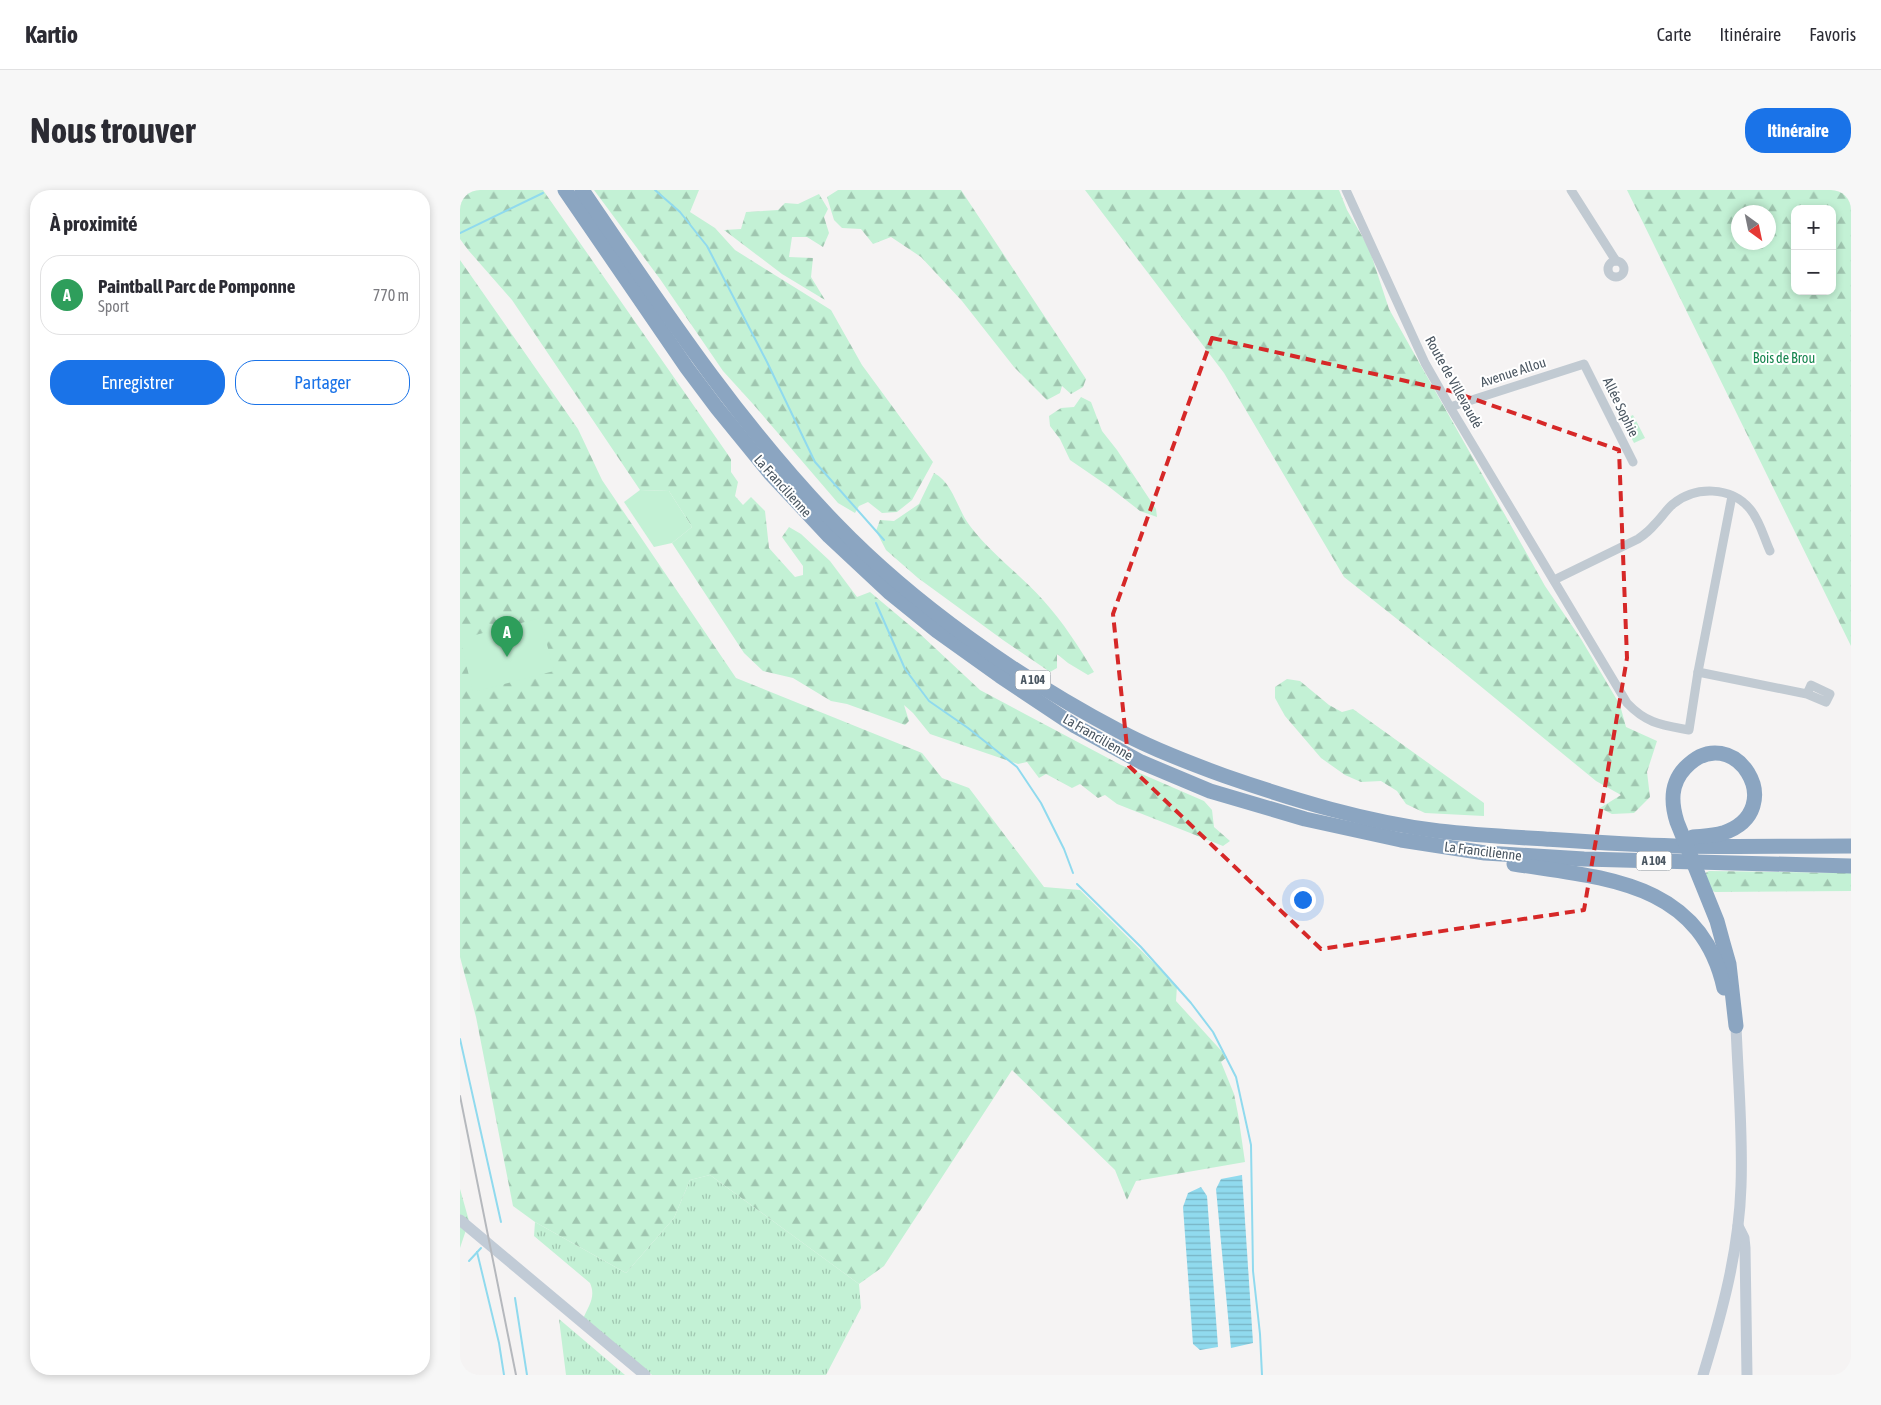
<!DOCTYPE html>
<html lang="fr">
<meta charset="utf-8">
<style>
body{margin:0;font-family:"Asap Condensed",sans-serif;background:#f7f7f7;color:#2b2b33}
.controls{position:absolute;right:15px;top:15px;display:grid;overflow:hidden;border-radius:10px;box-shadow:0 2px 8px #0003}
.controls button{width:45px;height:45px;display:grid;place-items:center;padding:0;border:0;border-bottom:1px solid #e1e1e2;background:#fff;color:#2b2b33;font:25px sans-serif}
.compass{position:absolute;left:1271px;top:15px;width:45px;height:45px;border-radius:50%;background:#fff;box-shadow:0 2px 8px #0003;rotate:147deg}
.you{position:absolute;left:842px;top:709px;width:18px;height:18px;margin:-12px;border:4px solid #fff;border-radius:50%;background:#1a73e8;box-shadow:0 0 0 8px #1a73e833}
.badge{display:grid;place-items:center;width:32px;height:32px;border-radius:50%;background:#1a73e8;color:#fff;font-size:16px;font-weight:700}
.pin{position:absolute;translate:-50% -41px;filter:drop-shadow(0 1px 2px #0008)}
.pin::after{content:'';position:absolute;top:26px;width:18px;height:15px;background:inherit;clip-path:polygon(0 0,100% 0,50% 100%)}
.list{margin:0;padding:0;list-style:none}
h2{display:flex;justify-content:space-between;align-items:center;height:65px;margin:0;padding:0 20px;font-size:21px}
h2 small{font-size:16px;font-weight:400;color:#7c7c81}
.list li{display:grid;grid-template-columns:32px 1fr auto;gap:15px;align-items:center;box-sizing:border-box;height:80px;margin:0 10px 10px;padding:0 10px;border:1px solid #e1e1e2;border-radius:20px}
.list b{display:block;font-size:19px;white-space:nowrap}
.list p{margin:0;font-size:16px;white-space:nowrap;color:#7c7c81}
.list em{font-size:16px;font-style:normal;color:#7c7c81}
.actions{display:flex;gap:10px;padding:15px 20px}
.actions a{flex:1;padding:11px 0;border:1px solid #1a73e8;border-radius:20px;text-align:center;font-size:18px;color:#1a73e8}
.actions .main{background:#1a73e8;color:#fff}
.map{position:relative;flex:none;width:1391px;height:1185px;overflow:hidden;border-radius:20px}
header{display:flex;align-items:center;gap:30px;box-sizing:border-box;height:70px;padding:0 25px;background:#fff;border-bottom:1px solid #e1e1e2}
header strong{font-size:24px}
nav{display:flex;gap:28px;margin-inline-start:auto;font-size:18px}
.intro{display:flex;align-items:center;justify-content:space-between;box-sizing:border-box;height:120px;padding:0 30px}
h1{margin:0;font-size:35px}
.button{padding:12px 22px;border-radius:20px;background:#1a73e8;color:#fff;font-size:18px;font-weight:700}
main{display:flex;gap:30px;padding:0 30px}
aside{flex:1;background:#fff;border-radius:20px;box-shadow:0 2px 8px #0003}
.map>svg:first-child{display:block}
.grass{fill:url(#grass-tufts)}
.forest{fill:url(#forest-firs);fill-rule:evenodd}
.pitch{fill:#c3f1d5}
.water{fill:url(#water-rules)}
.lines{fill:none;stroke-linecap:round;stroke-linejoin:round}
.stream{stroke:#90daee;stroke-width:2}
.minor{stroke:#c1cad2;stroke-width:9}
.secondary{stroke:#c1cbd6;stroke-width:11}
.motorway{stroke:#8ba5c1;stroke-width:15}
.rail{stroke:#b5b8bd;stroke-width:2}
.marked{fill:none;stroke:#d62828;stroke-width:4;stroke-dasharray:10 6;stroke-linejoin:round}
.labels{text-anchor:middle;stroke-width:4;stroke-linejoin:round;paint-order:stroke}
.shield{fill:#fff;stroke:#808990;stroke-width:1}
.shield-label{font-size:12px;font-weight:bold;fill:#4a5661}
.park-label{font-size:14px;fill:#17864f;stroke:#fff}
.street-label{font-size:14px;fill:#4a5661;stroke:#fff}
</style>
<header>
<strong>Kartio</strong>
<nav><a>Carte</a><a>Itinéraire</a><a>Favoris</a></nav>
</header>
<div class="intro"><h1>Nous trouver</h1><a class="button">Itinéraire</a></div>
<main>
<aside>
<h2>À proximité<small></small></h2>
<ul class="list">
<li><span class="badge" style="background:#2e9e5b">A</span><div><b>Paintball Parc de Pomponne</b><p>Sport</p></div><em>770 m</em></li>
</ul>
<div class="actions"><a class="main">Enregistrer</a><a>Partager</a></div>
</aside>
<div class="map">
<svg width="1391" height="1185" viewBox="0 0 1391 1185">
<defs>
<pattern id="grass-tufts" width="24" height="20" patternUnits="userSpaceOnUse" patternTransform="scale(1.25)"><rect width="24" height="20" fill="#c3f1d5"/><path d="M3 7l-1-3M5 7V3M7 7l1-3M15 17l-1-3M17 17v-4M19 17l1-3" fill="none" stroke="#a0c6b0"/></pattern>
<pattern id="forest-firs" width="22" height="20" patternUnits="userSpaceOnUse" patternTransform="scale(1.25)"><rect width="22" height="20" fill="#c3f1d5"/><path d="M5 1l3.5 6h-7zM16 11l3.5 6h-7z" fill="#a0c6b0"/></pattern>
<pattern id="water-rules" width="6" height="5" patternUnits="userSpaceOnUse" patternTransform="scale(1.25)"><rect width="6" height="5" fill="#90daee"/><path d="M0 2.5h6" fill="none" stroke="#78b4c4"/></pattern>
</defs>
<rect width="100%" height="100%" fill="#f5f3f3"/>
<!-- grass -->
<g class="grass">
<path d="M 250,985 L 399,1094 L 401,1118 L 366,1185 L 192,1185 L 123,1129 C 129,1115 136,1107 130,1093 L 74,1046 L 75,1032 L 166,1083 L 214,1028 L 230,990 Z"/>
<path d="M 99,1129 L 165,1185 L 106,1185 Z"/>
</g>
<!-- forest -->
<g class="forest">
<path d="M 0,0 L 83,0 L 271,269 L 271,282 L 278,292 L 275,306 L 283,315 L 291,307 L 305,321 L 309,358 L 335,387 L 343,385 L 343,376 L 322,347 L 329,337 L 341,344 L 370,371 L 397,407 L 410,402 L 460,444 L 520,500 L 661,575 L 744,611 L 752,620 L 754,637 L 770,651 L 763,656 L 657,614 L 645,605 L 638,608 L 620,594 L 612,598 L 586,584 L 579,588 L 567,572 L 558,574 L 470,544 L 453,523 L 444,515 L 449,531 L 445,535 L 387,514 L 371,511 L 333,488 L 303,481 L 284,463 L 212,353 L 232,337 L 209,301 L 180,300 L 52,110 L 9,61 L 0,49 Z"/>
<path d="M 134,0 L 239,0 L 230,22 L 255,38 L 275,60 L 371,120 L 402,175 L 473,272 L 452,310 L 437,322 L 422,323 L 408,312 L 399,316 L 395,323 L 378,313 L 293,214 L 263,181 L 200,89 Z"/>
<path d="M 378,0 L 501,0 L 626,189 L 623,197 L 611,204 L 602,196 L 600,203 L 587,210 L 554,177 L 502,111 L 461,67 L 431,47 L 413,54 L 401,39 L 382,38 L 374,30 L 367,7 Z"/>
<path d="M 625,0 L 879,0 L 887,20 L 909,58 L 929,119 L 1085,396 L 1121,449 L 1160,515 L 1166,537 L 1197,551 L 1187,582 L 1190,607 L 1174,623 L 1152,624 L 1140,618 L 1161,605 L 1136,591 L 980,463 L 884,387 L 764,183 Z"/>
<path d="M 1167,0 L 1391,0 L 1391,456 ZM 1335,19 L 1372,19 L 1372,101 L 1335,101 ZM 1278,22 L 1308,22 L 1308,52 L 1278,52 Z"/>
<path d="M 359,4 L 368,19 L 364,27 L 369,43 L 363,57 L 347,47 L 332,47 L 329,67 L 353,68 L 351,87 L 365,110 L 322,84 L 264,40 L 281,39 L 286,22 L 318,20 L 325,13 L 338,14 Z"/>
<path d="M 0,70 L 118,239 L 142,290 L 276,488 L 462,563 L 482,588 L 509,598 L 584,697 L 620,700 L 717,796 L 716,811 L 767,867 L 761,872 L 774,904 L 778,924 L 785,972 L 676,991 L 667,1010 L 655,980 L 552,880 L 424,1076 L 399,1094 L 250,985 L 230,990 L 214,1028 L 166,1083 L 75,1032 L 53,1016 L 16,827 L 0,767 Z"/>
<path d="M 621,207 L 631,212 L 642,241 L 657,260 L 696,319 L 697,327 L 680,321 L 648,296 L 610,270 L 600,249 L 590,236 L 589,226 L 601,218 L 614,217 Z"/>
<path d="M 474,283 C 493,293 497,319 510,336 C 531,364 560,384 583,410 C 603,432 619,457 634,482 L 628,485 L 608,473 L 597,464 L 597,478 L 590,482 L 543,450 L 458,388 L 426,360 L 416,341 L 420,330 L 434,331 L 459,314 Z"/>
<path d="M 827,489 L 840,491 L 869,515 L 882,522 L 893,519 L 1024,613 L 1024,626 L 965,623 L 946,614 L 937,601 L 921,591 L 901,592 L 885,585 L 861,568 L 825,526 L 815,508 L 815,497 Z"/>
<path d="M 1249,681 L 1391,683 L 1391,701 L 1255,702 L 1248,699 L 1242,685 Z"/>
<path d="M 0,999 L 9,1031 L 0,1058 Z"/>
</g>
<!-- pitch -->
<g class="pitch">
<path d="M 1173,225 L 1185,248 L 1174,253 L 1162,230 Z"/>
<path d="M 180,300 L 209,301 L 232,337 L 212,353 L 194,357 L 164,312 Z"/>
<path d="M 80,428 L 94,481 L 13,502 L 0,449 Z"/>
</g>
<!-- water -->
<g class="water">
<path d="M 782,985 L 793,1153 L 771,1158 L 756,999 L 761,989 Z"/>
<path d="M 741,997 L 747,1006 L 758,1157 L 740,1160 L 733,1154 L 723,1017 L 728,1003 Z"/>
</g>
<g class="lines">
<!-- stream -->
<g class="stream">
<path d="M 195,0 L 220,22 L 247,56 L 307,172 L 355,272 L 424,350"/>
<path d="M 0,43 L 83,3"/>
<path d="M 416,413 L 445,479 L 469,511 L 508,538 L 557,577 L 581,613 L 604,659 L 613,683"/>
<path d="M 617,694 L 681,757 L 731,813 L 753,842 L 776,887 L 791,955 L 793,1081 L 800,1144 L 802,1185"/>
<path d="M 0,849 L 41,1032"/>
<path d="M 17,1062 L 39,1153 L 44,1185"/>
<path d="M 9,1071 L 21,1058"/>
<path d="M 55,1108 L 67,1185"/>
</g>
<!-- minor -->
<g class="minor">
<path d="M 886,0 L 965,173 L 990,217 L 1167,513 C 1187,534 1202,535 1229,540 L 1238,482 L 1272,306"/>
<path d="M 1111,0 L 1156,71"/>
<circle cx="1156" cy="79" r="8"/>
<path d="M 990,217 L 1124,174 L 1173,272"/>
<path d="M 1094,390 L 1178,349 C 1184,345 1190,340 1195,334 C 1202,327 1206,320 1213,314 C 1235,296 1271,296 1290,319 C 1300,331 1304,348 1310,361"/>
<path d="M 1238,482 L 1347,504 L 1366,512 L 1370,504 L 1351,495 L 1347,504"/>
</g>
<!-- secondary -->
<g class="secondary">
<path d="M 0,1030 L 185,1185"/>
<path d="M 1278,1036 L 1284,1048 L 1285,1058 L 1287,1185"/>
<path d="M 1243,1185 C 1262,1123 1279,1061 1281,996 C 1283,943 1278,889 1276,836"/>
</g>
<!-- motorway -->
<g class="motorway">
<path d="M 105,0 L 227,178 L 257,218 L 310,283 L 369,346 L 430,403 L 477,441 L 540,486 L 615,536 L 681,572 L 750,601 L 845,629 L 941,650 L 1025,663 L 1124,669 L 1391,676"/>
<path d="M 122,0 C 201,116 278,233 376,334 C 454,415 560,489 659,541 C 692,559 729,573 765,586 C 834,610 906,632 979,641 C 1014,645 1050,647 1085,649 C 1129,652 1172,655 1215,656 C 1274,657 1332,656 1391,656"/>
<path d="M 1233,647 C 1243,646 1253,646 1263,643 C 1332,620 1273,527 1225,578 C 1210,594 1211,613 1217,632 L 1257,731 L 1263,753 L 1269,774 L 1276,836"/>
<path d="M 1054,674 C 1143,688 1240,691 1264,798"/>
</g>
<!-- rail -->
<path class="rail" d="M 0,906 L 56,1185"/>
</g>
<!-- marked area -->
<path class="marked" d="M 752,148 L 991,201 L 1159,260 L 1167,468 L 1124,720 L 861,759 L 669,576 L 653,424 Z"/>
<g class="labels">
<!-- shield labels -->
<g class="shield">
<rect x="555.5" y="480.5" width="35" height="19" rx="4"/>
<rect x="1176.5" y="661.5" width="35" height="19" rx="4"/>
</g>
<g class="shield-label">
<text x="573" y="494">A 104</text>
<text x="1194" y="675">A 104</text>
</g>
<!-- park labels -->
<g class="park-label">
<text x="1324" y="173">Bois de Brou</text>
</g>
<!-- street labels -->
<g class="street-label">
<text transform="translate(1053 182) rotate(-18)" y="5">Avenue Allou</text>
<text transform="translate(994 192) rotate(61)" y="5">Route de Villevaudé</text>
<text transform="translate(1161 217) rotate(64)" y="5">Allée Sophie</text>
<text transform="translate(323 296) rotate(48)" y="5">La Francilienne</text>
<text transform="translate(638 547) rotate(30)" y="5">La Francilienne</text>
<text transform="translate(1023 661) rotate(7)" y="5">La Francilienne</text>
</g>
</g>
</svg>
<div class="controls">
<button>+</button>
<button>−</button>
</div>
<svg class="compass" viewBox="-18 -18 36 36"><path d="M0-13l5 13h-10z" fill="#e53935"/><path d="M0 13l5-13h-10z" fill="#7c7c81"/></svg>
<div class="you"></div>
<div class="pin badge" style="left:47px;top:467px;background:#2e9e5b">A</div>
</div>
</main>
